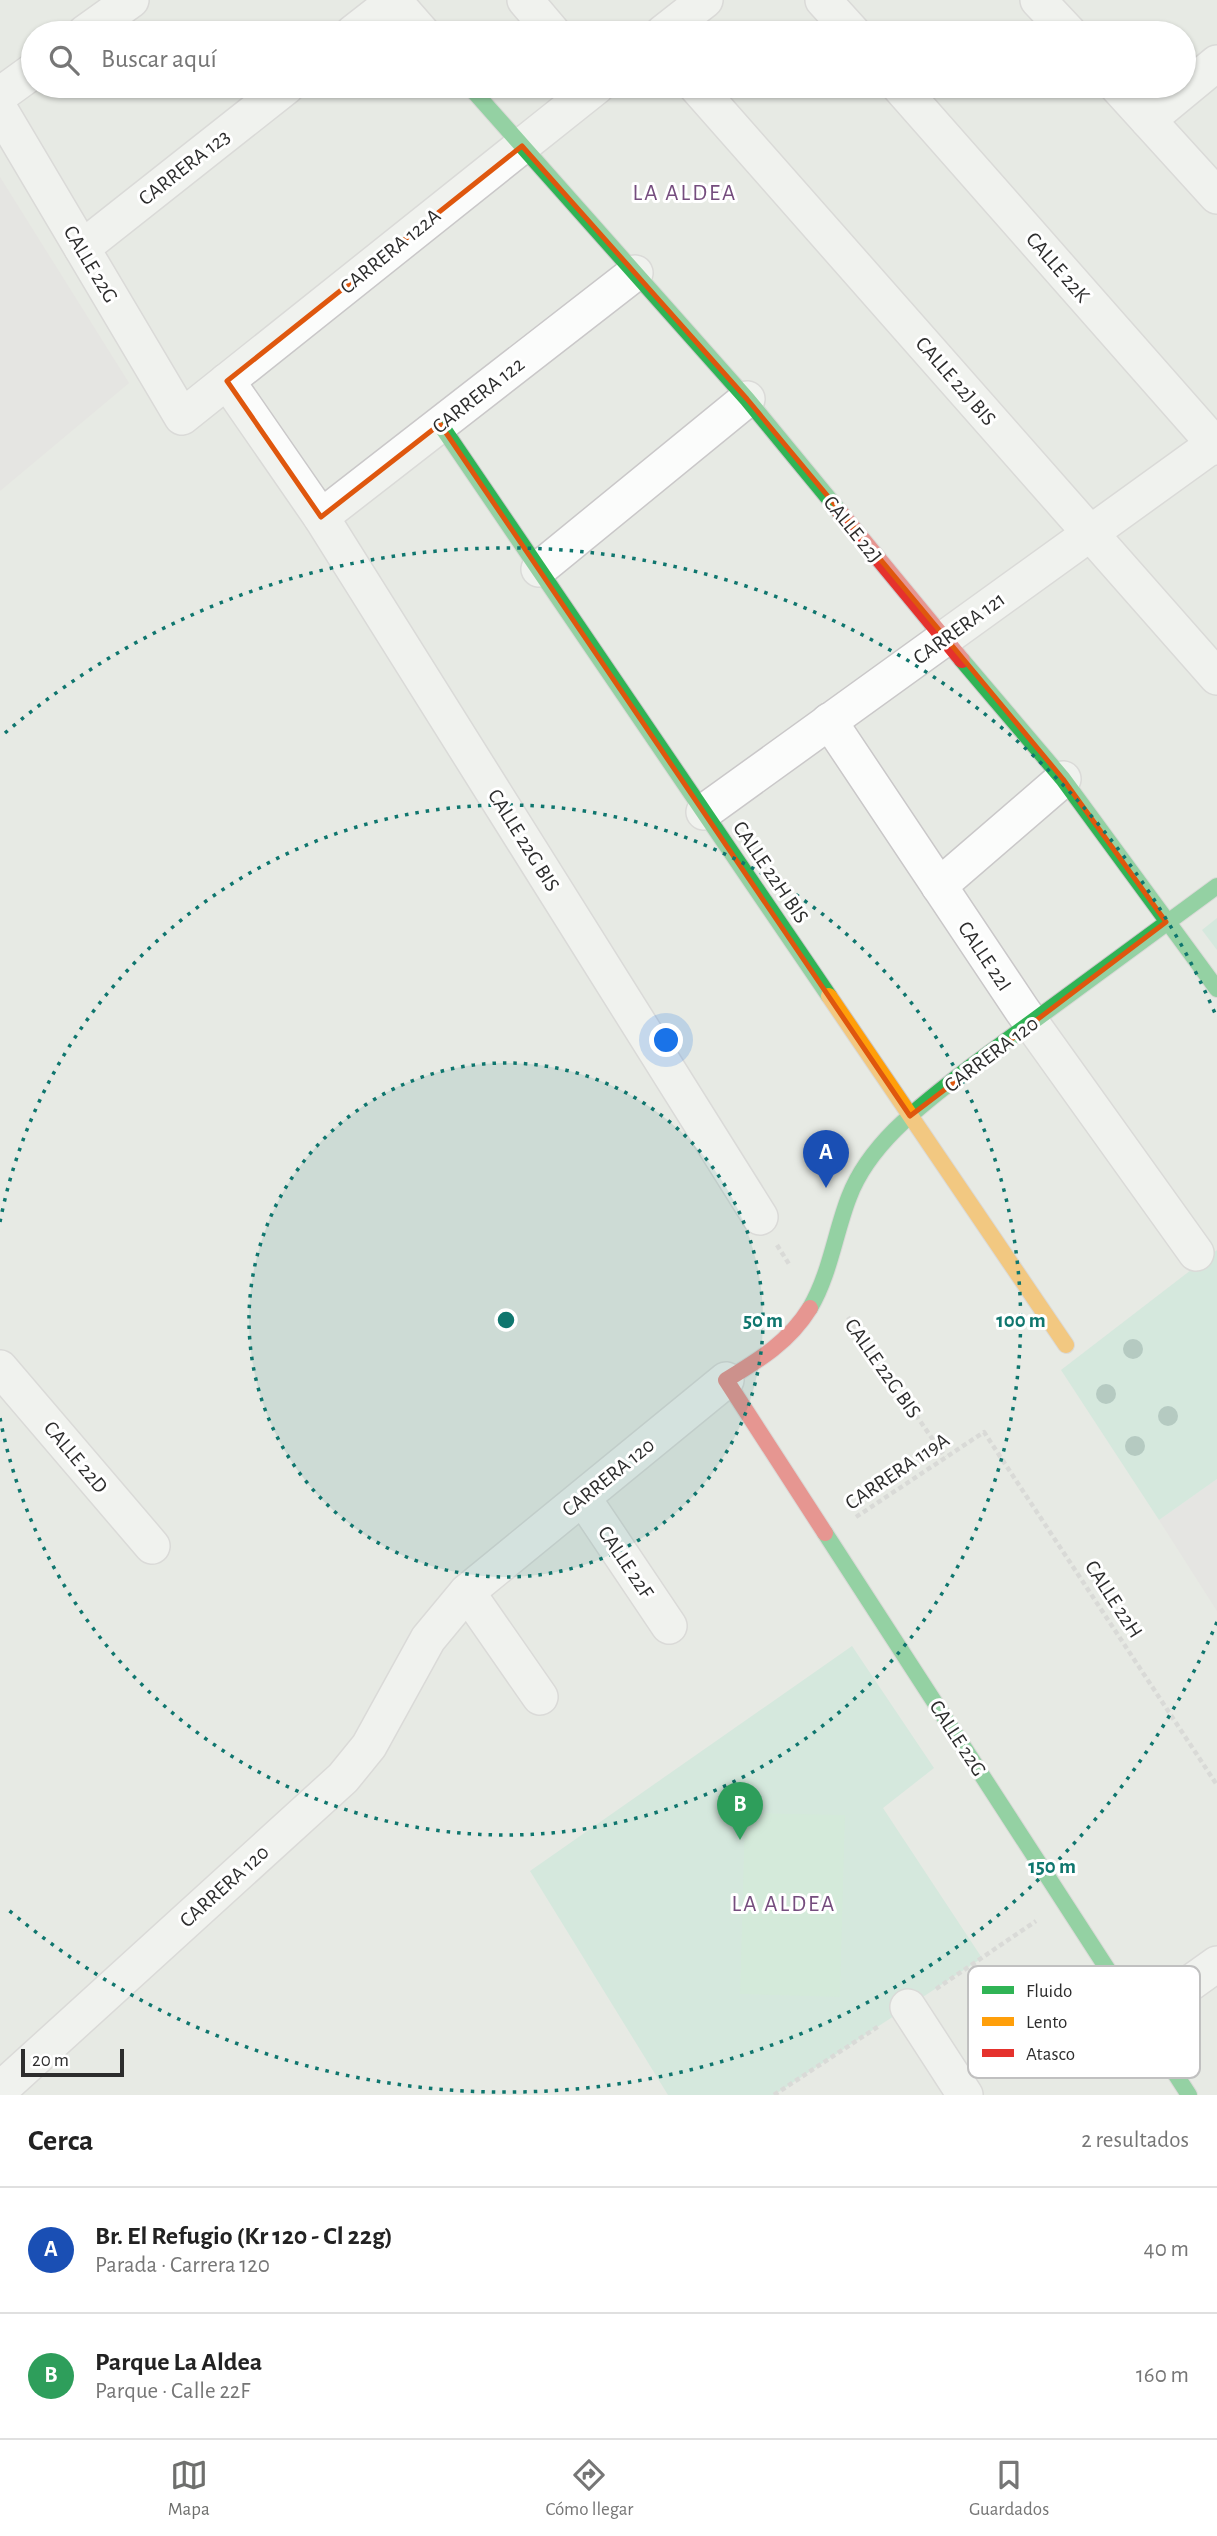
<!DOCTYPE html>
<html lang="es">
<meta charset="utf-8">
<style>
body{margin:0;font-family:"Alegreya Sans",sans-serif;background:#f6f6f6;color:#222}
.scale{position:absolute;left:21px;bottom:18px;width:103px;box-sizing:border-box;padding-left:7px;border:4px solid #2d2d2d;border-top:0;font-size:19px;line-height:24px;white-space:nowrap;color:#2d2d2d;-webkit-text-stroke:5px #fff;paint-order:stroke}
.you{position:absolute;left:667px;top:1041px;width:24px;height:24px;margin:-18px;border:5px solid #fff;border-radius:50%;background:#1a73e8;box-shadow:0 0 0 10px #1a73e833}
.badge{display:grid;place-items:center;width:46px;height:46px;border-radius:50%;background:#6e6f6d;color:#fff;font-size:23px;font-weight:700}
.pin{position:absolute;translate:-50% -58px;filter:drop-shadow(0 2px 4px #0008)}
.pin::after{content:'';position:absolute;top:37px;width:24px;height:21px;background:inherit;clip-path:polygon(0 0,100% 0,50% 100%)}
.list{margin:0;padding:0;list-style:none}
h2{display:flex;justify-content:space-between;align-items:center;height:91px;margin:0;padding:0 28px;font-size:30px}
h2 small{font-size:23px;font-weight:400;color:#767676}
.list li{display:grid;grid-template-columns:46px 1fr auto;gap:21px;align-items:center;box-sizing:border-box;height:126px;padding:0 28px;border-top:2px solid #e0e0e0}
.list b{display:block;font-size:26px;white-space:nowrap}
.list p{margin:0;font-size:23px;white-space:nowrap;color:#767676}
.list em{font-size:23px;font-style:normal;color:#767676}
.icon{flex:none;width:38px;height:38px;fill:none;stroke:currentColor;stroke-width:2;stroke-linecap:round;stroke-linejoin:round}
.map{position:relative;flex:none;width:1217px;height:2095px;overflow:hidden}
.search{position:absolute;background:#fff;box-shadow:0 2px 5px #0004;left:21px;right:21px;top:21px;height:77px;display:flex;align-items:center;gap:18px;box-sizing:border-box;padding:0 24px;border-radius:38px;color:#767676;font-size:26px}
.sheet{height:343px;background:#fff}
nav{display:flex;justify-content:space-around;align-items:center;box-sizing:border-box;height:98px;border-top:2px solid #e0e0e0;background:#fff;font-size:19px;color:#767676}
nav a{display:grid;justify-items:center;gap:4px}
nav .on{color:#6e6f6d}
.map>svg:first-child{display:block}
.industrial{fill:#e3e0e1}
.green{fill:#bfe6d6}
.pitch{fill:#bdeace}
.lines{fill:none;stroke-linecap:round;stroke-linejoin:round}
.street-casing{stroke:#cac8c9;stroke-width:38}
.fast-casing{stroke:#cac8c9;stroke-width:18}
.slow-casing{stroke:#cac8c9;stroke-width:18}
.jam-casing{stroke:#cac8c9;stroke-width:18}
.path{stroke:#c8c8c8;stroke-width:4.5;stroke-dasharray:5 3.5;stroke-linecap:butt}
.street{stroke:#fbfcfb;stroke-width:35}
.fast{stroke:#30b455;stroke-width:16}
.slow{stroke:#ff9f0a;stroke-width:16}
.jam{stroke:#e5322d;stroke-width:16}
.tree{fill:#78a498}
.marked{fill:none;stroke:#df570e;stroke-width:5;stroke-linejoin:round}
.ring{fill:none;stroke:#0f766e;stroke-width:3.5;stroke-dasharray:3.5 7}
.labels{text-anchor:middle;stroke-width:6;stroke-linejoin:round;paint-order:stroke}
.street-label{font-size:21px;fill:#2d2d2d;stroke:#fff}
.neighbourhood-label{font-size:23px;letter-spacing:2px;fill:#754d7e;stroke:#fff}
.key{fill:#fff;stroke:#c0c0c0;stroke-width:2}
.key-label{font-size:19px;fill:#2d2d2d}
.centre{fill:#0f766e;stroke:#fff;stroke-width:3.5}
.ring-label{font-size:21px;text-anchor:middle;font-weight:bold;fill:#0f766e;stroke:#fff;stroke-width:6;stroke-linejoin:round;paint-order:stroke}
</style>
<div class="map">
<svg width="1217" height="2095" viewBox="0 0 1217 2095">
<rect width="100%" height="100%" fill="#e7eae4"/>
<!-- industrial -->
<g class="industrial">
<path d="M 0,177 L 129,383 L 0,491 Z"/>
<path d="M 1217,1479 L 1217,1611 L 1159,1520 Z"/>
</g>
<!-- green -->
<g class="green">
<path d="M 1217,918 L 1217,950 L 1202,930 Z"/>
<path d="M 1217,1250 L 1217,1479 L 1159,1520 L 1061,1370 Z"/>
<path d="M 852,1646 L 934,1768 L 883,1808 L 982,1958 L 774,2095 L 668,2095 L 530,1871 Z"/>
</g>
<!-- pitch -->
<path class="pitch" d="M 745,1813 L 845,1815 L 840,1997 L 740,1994 Z"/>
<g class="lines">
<!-- street casing -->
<g class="street-casing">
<g id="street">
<path d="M 525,0 L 553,33"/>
<path d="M 823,0 L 853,33"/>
<path d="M 1038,0 L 1069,33"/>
<path d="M 85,33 L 131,0"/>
<path d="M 353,33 L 394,1 L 422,33"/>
<path d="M 663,33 L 705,0"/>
<path d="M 696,86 L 1217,677"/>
<path d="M 899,86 L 1217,447"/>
<path d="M 1117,86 L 1217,196"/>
<path d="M 0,95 L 33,71"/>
<path d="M 0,110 L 182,417 L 597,86"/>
<path d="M 1148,120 L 1217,63"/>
<path d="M 82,248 L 287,86"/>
<path d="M 227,381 L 321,517 L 760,1217"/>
<path d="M 321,517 L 635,273"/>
<path d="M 539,569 L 747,399"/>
<path d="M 829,721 L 1022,1010 L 1196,1253"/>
<path d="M 704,812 L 1214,444"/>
<path d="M 939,886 L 1063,779"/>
<path d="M 0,1368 L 152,1546"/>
<path d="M 583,1498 L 669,1626"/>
<path d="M 467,1592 L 540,1697"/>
<path d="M 908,2007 L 965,2095"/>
<path d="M 1140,2019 L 1217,1964"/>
<path d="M 0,2090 L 343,1778 L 369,1746 L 428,1639 L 467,1592 L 726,1380"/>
</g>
</g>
<!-- fast casing -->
<g class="fast-casing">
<g id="fast">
<path d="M 469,86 L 747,399 L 840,512"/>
<path d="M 440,424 L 829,996"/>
<path d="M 962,660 L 1063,779 L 1217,989"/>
<path d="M 810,1308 C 830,1274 835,1233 849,1197 C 870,1142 923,1104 968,1069 L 1217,886"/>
<path d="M 825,1533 L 1189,2095"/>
</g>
</g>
<!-- slow casing -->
<g class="slow-casing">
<path id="slow" d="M 829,996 L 1066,1345"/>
</g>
<!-- jam casing -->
<g class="jam-casing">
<g id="jam">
<path d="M 840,512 L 962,660"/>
<path d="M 810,1308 C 789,1342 759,1360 726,1380 L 825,1533"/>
</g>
</g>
<!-- path -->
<g class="path">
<path d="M 777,1245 L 789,1264"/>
<path d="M 848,1317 L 945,1457"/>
<path d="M 856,1517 L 984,1432 L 1217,1785"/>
<path d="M 936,1989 L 1036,1921"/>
<path d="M 774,2095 L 879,2026"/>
</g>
<!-- street -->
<use href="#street" class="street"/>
<!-- fast -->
<use href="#fast" class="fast"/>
<!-- slow -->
<use href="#slow" class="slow"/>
<!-- jam -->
<use href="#jam" class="jam"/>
</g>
<!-- trees -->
<g class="tree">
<circle cx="1133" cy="1349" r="10"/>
<circle cx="1106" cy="1394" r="10"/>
<circle cx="1168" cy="1416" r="10"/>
<circle cx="1135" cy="1446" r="10"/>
</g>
<!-- marked area -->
<path d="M0 0H1217V2095H0ZM 522,146 L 747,399 L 1063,779 L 1166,922 L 910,1116 L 440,424 L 321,517 L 227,381 Z" fill="#e7eae4" fill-opacity=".55" fill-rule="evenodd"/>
<path class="marked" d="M 522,146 L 747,399 L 1063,779 L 1166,922 L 910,1116 L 440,424 L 321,517 L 227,381 Z"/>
<!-- distance rings -->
<circle cx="506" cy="1320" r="257" fill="#0f766e" fill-opacity=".12"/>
<g class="ring">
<circle cx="506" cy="1320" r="257"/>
<path d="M0 1222A515 515 0 1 1 0 1418"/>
<path d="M1217 1622A772 772 0 0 1 5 1907M5 733A772 772 0 0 1 1217 1018"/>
</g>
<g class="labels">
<!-- street labels -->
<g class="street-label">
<text transform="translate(184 167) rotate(-38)" y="7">CARRERA 123</text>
<text transform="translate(390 251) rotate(-39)" y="7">CARRERA 122A</text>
<text transform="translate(91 264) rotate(59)" y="7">CALLE 22G</text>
<text transform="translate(1058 267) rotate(49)" y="7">CALLE 22K</text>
<text transform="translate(956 381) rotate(49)" y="7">CALLE 22J BIS</text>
<text transform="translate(478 395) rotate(-38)" y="7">CARRERA 122</text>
<text transform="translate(853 529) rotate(51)" y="7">CALLE 22J</text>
<text transform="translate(959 628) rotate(-36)" y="7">CARRERA 121</text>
<text transform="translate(524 840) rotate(58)" y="7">CALLE 22G BIS</text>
<text transform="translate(771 872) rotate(56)" y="7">CALLE 22H BIS</text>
<text transform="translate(985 956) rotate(56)" y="7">CALLE 22I</text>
<text transform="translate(991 1054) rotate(-37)" y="7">CARRERA 120</text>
<text transform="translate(883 1368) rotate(55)" y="7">CALLE 22G BIS</text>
<text transform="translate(76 1457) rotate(50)" y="7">CALLE 22D</text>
<text transform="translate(897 1471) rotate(-34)" y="7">CARRERA 119A</text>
<text transform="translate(608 1477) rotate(-39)" y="7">CARRERA 120</text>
<text transform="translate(626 1562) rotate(56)" y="7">CALLE 22F</text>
<text transform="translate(1114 1599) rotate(57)" y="7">CALLE 22H</text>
<text transform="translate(958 1738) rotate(57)" y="7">CALLE 22G</text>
<text transform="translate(224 1886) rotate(-42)" y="7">CARRERA 120</text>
</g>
<!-- neighbourhood labels -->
<g class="neighbourhood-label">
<text x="685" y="200">LA ALDEA</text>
<text x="784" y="1911">LA ALDEA</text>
</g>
</g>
<!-- legend -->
<rect x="968" y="1966" width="232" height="112" rx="10" class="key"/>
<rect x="982" y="1986" width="32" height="8" fill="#30b455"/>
<rect x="982" y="2017" width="32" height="9" fill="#ff9f0a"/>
<rect x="982" y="2049" width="32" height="8" fill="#e5322d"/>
<g class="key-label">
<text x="1026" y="1997">Fluido</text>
<text x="1026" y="2028">Lento</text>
<text x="1026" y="2060">Atasco</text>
</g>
<circle cx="506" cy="1320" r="10" class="centre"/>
<g class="ring-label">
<text x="763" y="1327">50 m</text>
<text x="1021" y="1327">100 m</text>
<text x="1052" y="1873">150 m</text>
</g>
</svg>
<div class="scale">20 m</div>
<div class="you"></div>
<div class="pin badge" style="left:826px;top:1188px;background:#1a4fb4">A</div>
<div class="pin badge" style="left:740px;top:1840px;background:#2e9e5b">B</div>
<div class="search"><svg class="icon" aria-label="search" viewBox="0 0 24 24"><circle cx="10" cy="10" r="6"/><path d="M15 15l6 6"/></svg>Buscar aquí</div>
</div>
<section class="sheet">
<h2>Cerca<small>2 resultados</small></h2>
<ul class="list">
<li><span class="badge" style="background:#1a4fb4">A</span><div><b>Br. El Refugio (Kr 120 - Cl 22g)</b><p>Parada · Carrera 120</p></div><em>40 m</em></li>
<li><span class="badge" style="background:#2e9e5b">B</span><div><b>Parque La Aldea</b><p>Parque · Calle 22F</p></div><em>160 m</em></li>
</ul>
</section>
<nav>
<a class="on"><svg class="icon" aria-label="map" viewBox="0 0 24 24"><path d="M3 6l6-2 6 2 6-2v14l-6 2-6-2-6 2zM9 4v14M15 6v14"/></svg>Mapa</a>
<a><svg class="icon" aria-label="directions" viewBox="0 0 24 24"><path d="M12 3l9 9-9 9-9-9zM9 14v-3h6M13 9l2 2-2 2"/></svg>Cómo llegar</a>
<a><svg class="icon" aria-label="saved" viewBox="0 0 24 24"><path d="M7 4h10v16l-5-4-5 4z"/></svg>Guardados</a>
</nav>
